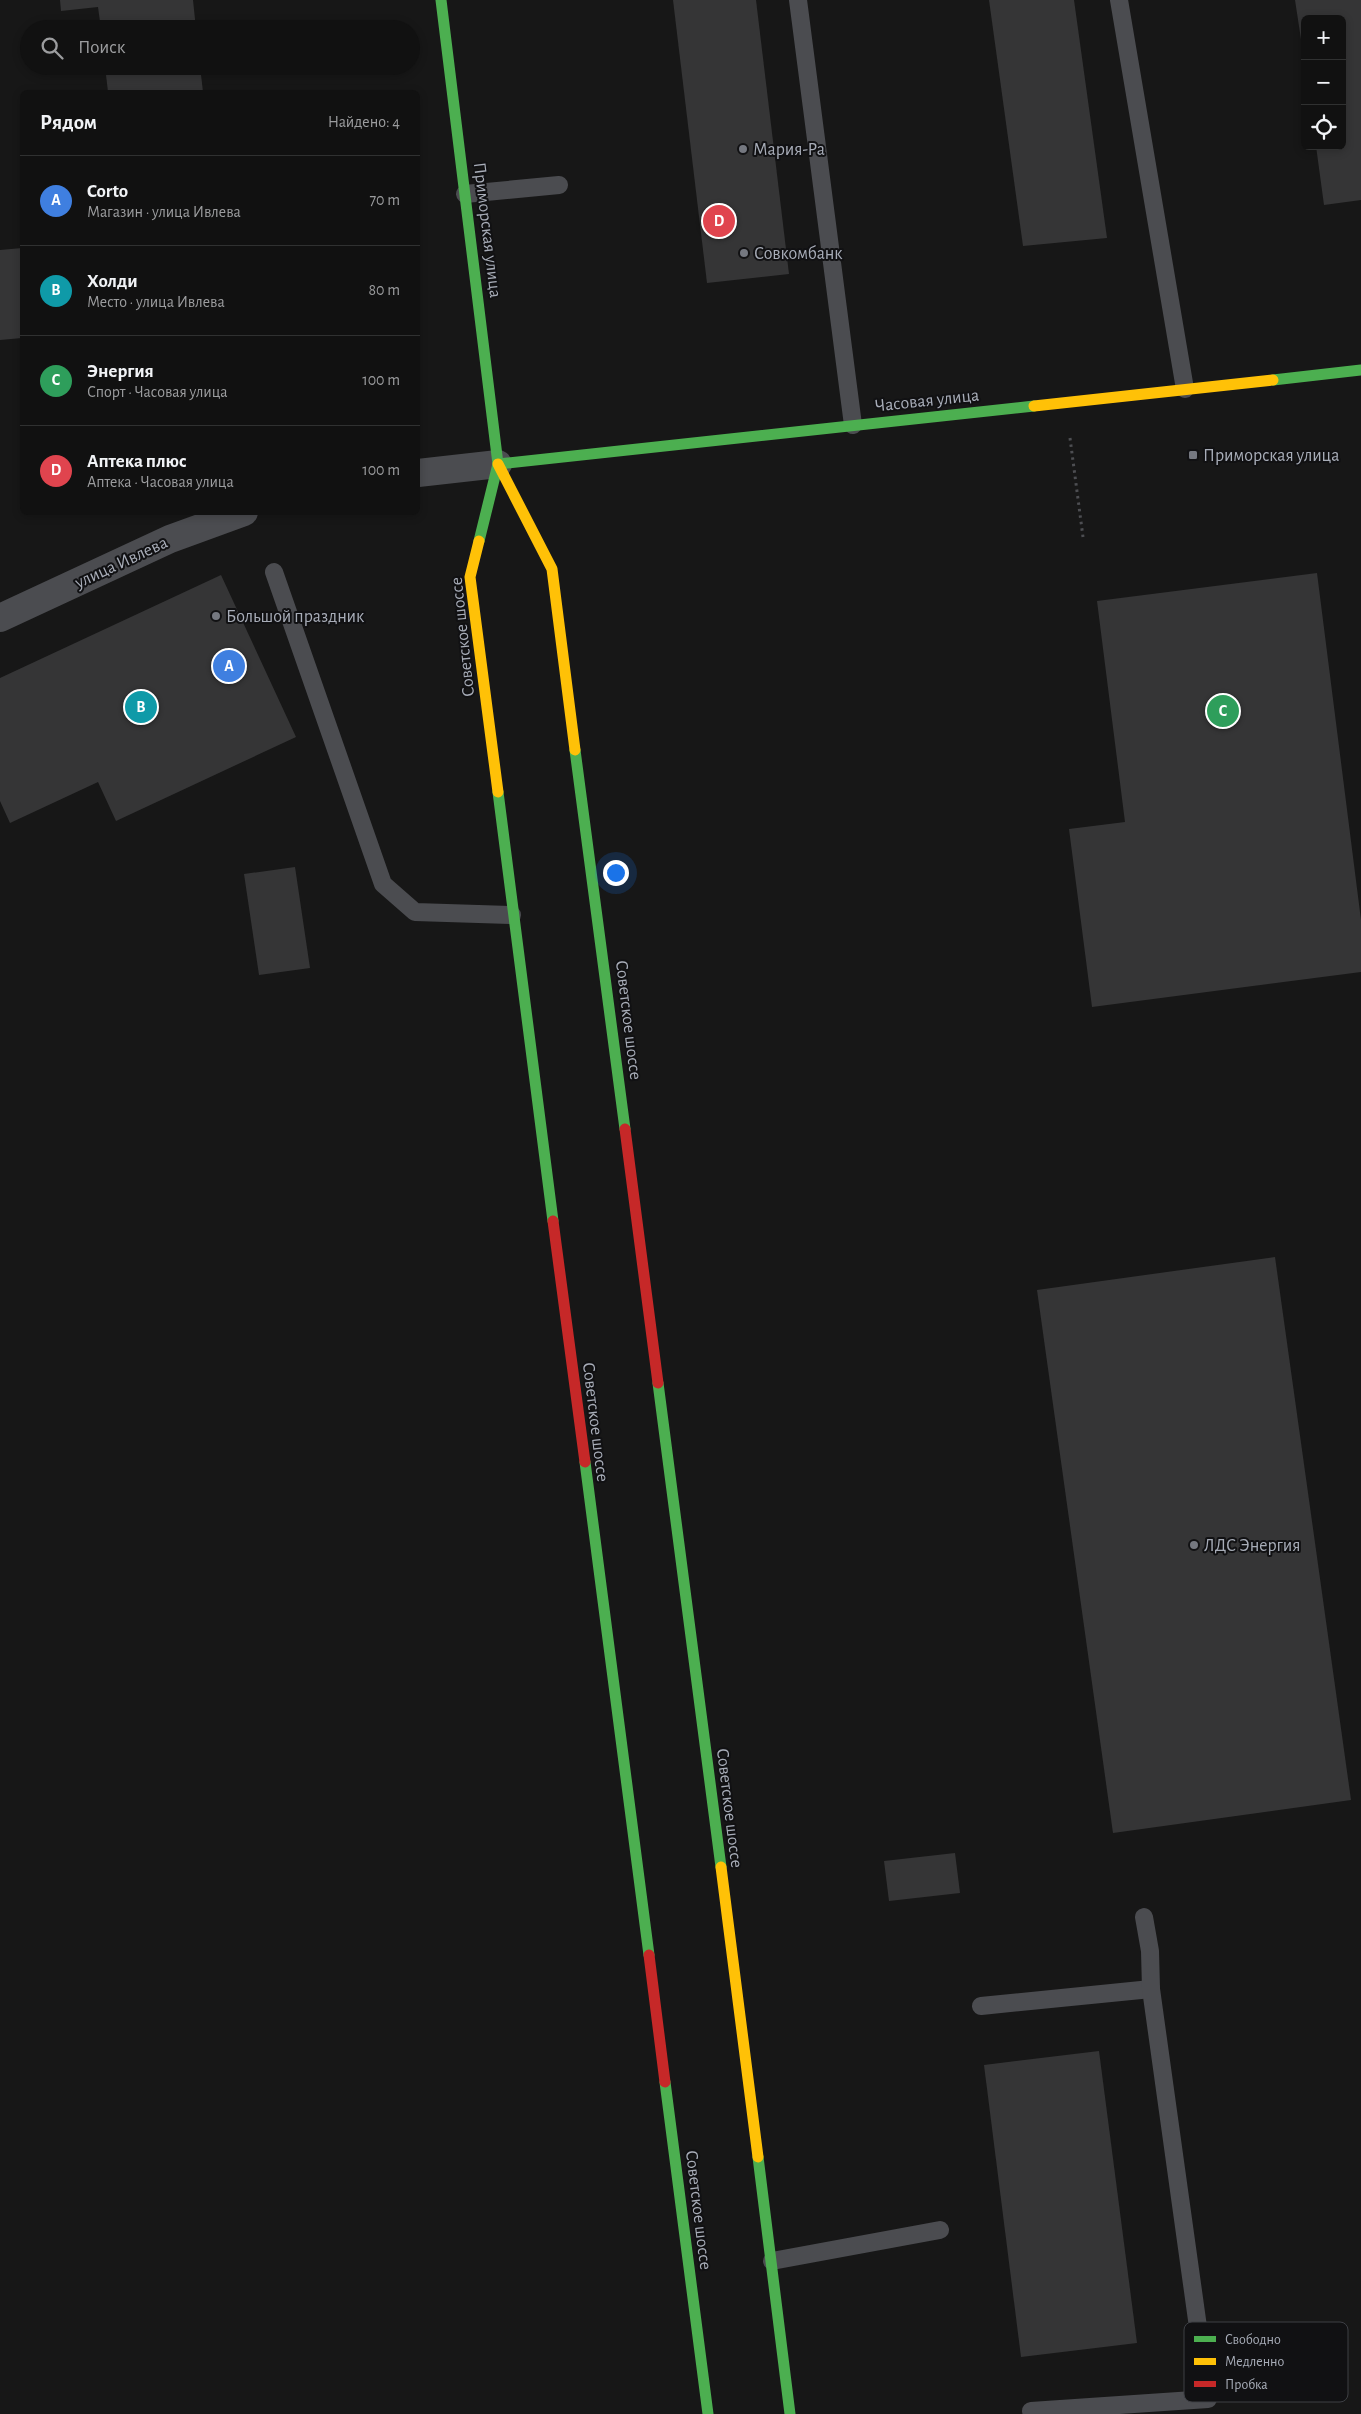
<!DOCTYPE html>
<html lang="ru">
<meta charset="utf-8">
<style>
body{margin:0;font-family:"Alegreya Sans",sans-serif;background:#1e1f1f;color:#f1f3f6}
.controls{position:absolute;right:15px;top:15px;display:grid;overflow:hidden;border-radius:8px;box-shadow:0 2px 8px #0003}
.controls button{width:45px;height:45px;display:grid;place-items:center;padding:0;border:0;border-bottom:1px solid #303131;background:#111;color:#f1f3f6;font:25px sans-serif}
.you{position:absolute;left:615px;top:872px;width:18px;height:18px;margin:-12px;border:4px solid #fff;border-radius:50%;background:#1a73e8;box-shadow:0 0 0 8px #1a73e833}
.badge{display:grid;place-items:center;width:32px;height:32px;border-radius:50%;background:#db2777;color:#fff;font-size:16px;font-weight:700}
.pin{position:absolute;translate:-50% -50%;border:2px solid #fff;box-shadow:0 1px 5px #0006}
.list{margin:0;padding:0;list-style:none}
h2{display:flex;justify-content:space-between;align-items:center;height:65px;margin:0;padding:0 20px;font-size:21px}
h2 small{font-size:16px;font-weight:400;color:#9c9d9f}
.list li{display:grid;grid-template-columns:32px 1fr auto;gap:15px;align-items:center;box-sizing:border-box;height:90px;padding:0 20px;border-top:1px solid #303131}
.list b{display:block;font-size:19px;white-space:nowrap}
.list p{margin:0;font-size:16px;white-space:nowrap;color:#9c9d9f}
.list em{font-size:16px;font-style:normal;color:#9c9d9f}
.icon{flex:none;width:28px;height:28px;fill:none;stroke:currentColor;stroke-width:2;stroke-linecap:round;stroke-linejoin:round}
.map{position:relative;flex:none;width:1361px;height:2414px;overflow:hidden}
.search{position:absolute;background:#111;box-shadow:0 2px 8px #0003;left:20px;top:20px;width:400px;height:55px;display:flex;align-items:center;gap:12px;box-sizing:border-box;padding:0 18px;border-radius:28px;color:#9c9d9f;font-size:19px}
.panel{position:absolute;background:#111;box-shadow:0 2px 8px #0003;left:20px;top:90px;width:400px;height:425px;border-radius:8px}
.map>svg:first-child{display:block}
.building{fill:#353536}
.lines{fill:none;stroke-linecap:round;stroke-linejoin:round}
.path{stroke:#4d4e52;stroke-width:3;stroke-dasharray:2.5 4;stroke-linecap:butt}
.lane{stroke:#4b4c50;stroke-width:18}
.street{stroke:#4b4c50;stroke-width:28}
.fast{stroke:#4caf50;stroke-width:11}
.slow{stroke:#ffc107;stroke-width:11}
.jam{stroke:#c62828;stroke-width:11}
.poi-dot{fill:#757880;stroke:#111113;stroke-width:2}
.labels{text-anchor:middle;stroke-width:4;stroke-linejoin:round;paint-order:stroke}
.poi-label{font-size:18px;fill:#a8adb8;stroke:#111113;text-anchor:start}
.street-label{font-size:18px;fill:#a8adb8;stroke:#111113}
.key{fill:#111113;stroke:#3e4045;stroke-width:1}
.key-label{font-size:14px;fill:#a8adb8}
</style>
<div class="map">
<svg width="1361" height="2414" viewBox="0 0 1361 2414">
<rect width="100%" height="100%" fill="#171717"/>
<!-- building -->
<g class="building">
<path d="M 60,0 L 193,0 L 196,29 L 101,29 L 98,7 L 61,11 Z"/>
<path d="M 673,0 L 756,0 L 789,274 L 707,283 Z"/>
<path d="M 989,0 L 1074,0 L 1107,238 L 1023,246 Z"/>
<path d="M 1295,0 L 1361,0 L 1361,200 L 1324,205 L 1316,146 L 1342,146 L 1342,19 L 1305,19 L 1304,59 Z"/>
<path d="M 105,66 L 200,66 L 203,92 L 108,92 Z"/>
<path d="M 22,248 L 22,338 L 0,340 L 0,250 Z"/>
<path d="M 1317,573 L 1361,920 L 1361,972 L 1092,1007 L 1069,829 L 1125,822 L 1097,601 Z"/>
<path d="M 221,575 L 296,737 L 116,821 L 98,782 L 10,823 L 0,801 L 0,678 Z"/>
<path d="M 295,867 L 310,968 L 259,975 L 244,874 Z"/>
<path d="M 1275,1257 L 1351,1800 L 1113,1833 L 1037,1290 Z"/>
<path d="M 955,1853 L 960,1893 L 889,1901 L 884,1861 Z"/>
<path d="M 1099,2051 L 1137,2343 L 1021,2357 L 984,2065 Z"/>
</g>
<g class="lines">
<!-- path -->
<path class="path" d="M 1070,438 L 1083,537"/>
<!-- lane -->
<g class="lane">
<path d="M 798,0 L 853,425"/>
<path d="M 1119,0 L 1185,389"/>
<path d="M 465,194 L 559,185"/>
<path d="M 274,572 L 383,884 L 415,912 L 512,915"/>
<path d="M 981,2006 L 1151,1989"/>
<path d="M 772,2261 L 940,2230"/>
<path d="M 1031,2411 L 1208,2399 L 1151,1989 L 1150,1951 L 1144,1917"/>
</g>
<!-- street -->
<g class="street">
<path d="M 418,473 L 498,464"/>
<path d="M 0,618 L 170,539 L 244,512"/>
</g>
<!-- fast -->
<g class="fast">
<path d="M 441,0 L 498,464 L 479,541"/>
<path d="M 1273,380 L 1361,370"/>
<path d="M 498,464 L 1034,406"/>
<path d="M 575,750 L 625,1129"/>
<path d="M 498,792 L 553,1221"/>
<path d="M 658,1383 L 721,1867"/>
<path d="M 585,1462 L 649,1955"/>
<path d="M 665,2082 L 708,2414"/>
<path d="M 758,2157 L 790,2414"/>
</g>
<!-- slow -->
<g class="slow">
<path d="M 1034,406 L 1273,380"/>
<path d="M 498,464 L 552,569 L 575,750"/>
<path d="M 479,541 L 470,577 L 498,792"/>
<path d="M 721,1867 L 758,2157"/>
</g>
<!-- jam -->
<g class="jam">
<path d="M 625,1129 L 658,1383"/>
<path d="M 553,1221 L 585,1462"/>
<path d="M 649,1955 L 665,2082"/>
</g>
</g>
<!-- markers -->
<g class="poi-dot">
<circle cx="743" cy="149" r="5"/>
<circle cx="744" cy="253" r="5"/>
<rect x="1188" y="450" width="10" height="10" rx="2.5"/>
<circle cx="216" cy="616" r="5"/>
<circle cx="1194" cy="1545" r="5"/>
</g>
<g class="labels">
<!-- poi labels -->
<g class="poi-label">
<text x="753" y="155">Мария-Ра</text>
<text x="754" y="259">Совкомбанк</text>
<text x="1203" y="461">Приморская улица</text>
<text x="226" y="622">Большой праздник</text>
<text x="1204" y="1551">ЛДС Энергия</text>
</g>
<!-- street labels -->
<g class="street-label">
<text transform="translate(488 230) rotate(83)" y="6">Приморская улица</text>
<text transform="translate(927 400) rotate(-6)" y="6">Часовая улица</text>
<text transform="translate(121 562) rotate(-25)" y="6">улица Ивлева</text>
<text transform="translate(462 637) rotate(-96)" y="6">Советское шоссе</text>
<text transform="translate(629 1020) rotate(83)" y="6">Советское шоссе</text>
<text transform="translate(596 1422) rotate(83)" y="6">Советское шоссе</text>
<text transform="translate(730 1808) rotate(83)" y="6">Советское шоссе</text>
<text transform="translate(699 2210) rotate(83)" y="6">Советское шоссе</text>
</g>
</g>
<!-- legend -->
<rect x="1184" y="2322" width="164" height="80" rx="8" class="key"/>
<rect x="1194" y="2336" width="22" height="6" fill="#4caf50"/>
<rect x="1194" y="2358" width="22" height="7" fill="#ffc107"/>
<rect x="1194" y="2381" width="22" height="6" fill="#c62828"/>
<g class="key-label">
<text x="1225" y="2344">Свободно</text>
<text x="1225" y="2366">Медленно</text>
<text x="1225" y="2389">Пробка</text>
</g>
</svg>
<div class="controls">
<button>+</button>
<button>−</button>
<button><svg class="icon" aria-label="locate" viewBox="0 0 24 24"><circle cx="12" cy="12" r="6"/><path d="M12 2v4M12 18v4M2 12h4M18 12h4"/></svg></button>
</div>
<div class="you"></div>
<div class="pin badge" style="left:229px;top:666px;background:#3f7fe0">A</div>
<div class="pin badge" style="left:141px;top:707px;background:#0f9aa8">B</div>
<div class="pin badge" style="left:1223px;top:711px;background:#2e9e5b">C</div>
<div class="pin badge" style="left:719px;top:221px;background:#e0444e">D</div>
<div class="search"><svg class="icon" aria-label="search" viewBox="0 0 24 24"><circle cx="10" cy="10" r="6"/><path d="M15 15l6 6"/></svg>Поиск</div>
<section class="panel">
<h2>Рядом<small>Найдено: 4</small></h2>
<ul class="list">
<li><span class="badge" style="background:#3f7fe0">A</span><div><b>Corto</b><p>Магазин · улица Ивлева</p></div><em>70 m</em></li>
<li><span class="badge" style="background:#0f9aa8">B</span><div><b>Холди</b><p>Место · улица Ивлева</p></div><em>80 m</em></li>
<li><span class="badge" style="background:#2e9e5b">C</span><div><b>Энергия</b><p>Спорт · Часовая улица</p></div><em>100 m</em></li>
<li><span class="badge" style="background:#e0444e">D</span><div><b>Аптека плюс</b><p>Аптека · Часовая улица</p></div><em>100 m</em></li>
</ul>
</section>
</div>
